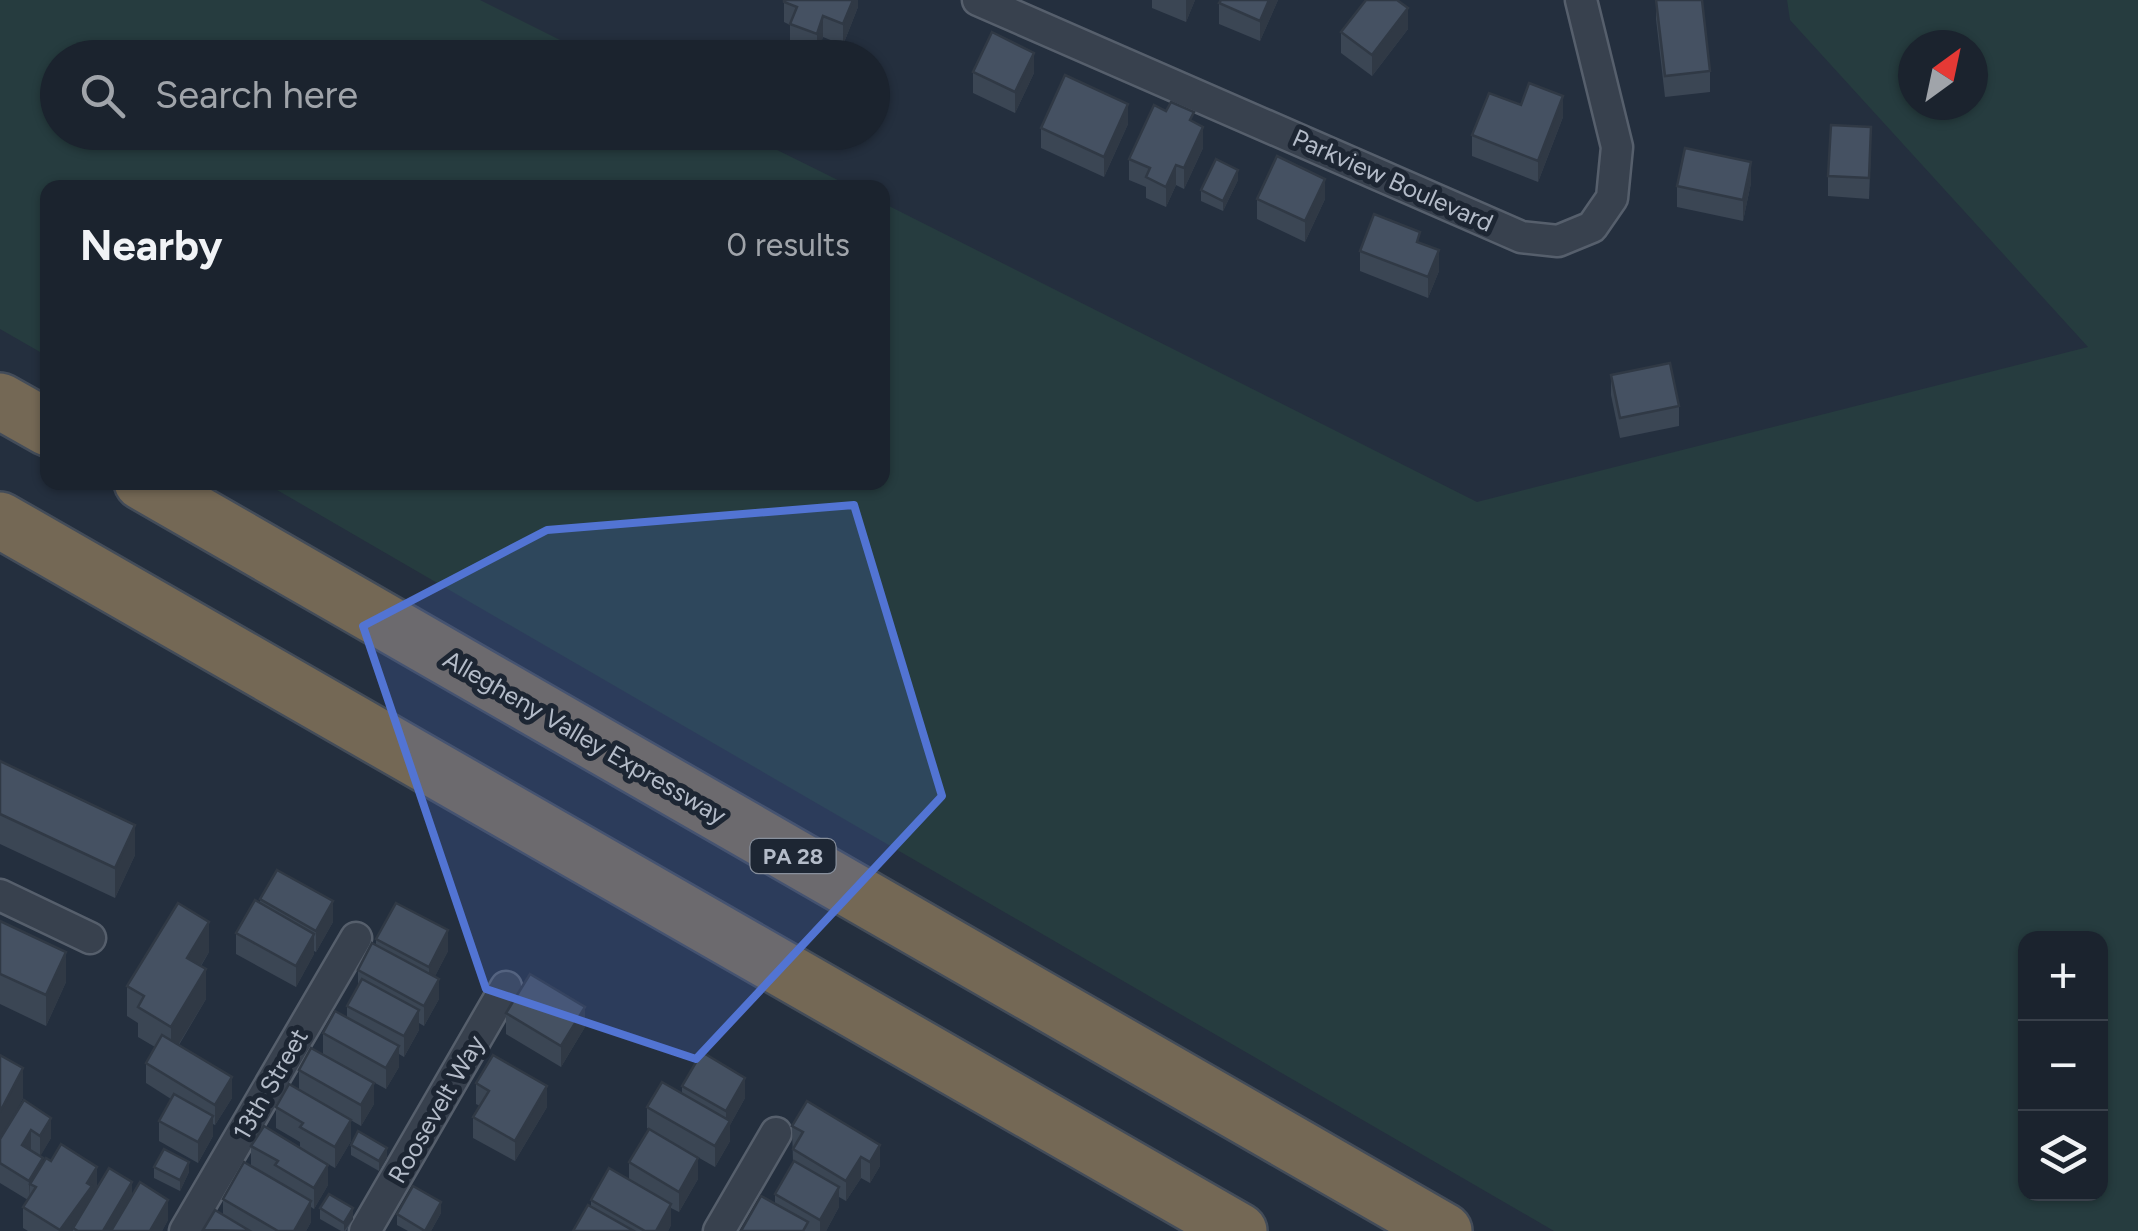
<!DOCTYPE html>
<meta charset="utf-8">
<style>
body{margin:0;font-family:Figtree,sans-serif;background:#242b36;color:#f1f3f6}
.controls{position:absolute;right:30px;bottom:30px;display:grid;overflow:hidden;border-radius:20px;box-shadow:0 2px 8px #0004}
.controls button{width:90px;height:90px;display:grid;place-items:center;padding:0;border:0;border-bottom:2px solid #39404a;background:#1b232e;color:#f1f3f6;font:50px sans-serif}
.compass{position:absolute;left:1898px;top:30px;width:90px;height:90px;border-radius:50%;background:#1b232e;box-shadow:0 2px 8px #0004;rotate:33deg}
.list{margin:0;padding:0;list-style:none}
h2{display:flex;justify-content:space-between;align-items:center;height:130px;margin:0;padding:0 40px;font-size:42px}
h2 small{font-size:32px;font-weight:400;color:#a0a4aa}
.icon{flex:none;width:55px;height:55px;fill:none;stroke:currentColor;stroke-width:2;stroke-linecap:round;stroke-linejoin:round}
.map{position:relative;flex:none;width:2138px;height:1231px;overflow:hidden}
.search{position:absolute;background:#1b232e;box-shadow:0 2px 8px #0004;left:40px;top:40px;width:850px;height:110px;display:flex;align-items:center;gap:25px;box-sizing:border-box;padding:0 35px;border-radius:55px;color:#a0a4aa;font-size:38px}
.panel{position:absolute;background:#1b232e;box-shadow:0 2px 8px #0004;left:40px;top:180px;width:850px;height:310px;border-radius:20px}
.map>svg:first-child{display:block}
.green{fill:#263c3f;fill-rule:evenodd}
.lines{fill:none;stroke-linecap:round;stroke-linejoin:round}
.street-casing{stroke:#565f6c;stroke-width:35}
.highway-casing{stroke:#434c59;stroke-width:60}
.street{stroke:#38414e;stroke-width:30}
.highway{stroke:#746855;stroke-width:55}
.wall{fill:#3b4654}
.shaded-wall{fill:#303945}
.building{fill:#455162;stroke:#303945;stroke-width:2.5}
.marked{fill:#5274d3;fill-opacity:0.2;stroke:#5274d3;stroke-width:8;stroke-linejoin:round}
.labels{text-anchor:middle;stroke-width:10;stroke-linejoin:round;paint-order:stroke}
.shield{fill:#1d2633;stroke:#878f9c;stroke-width:2.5}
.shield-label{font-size:22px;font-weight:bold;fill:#b4bcc9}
.street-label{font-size:25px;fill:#b4bcc9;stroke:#1d2633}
</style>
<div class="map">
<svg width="2138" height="1231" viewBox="0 0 2138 1231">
<rect width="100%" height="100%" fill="#242f3e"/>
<!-- green -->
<g class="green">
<path d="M 0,0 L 480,0 L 594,57 L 58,58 L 58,132 L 743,133 L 852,187 L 48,188 L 47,356 L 0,329 Z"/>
<path d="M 1787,0 L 2138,0 L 2138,1231 L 1554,1231 L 265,483 L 882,482 L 883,203 L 1477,502 L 2088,347 L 1790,20 ZM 1913,45 L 1973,45 L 1973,105 L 1913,105 ZM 2026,938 L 2100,938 L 2100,1194 L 2026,1194 Z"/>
</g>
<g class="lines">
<!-- street casing -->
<g class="street-casing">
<g id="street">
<path d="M 978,0 L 1521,237 L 1558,241 L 1592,227 L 1612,198 L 1617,147 L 1581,0"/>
<path d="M 0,895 L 90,938"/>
<path d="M 185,1231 L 356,938"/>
<path d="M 365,1231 L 506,987"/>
<path d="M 719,1231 L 776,1133"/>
</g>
</g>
<!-- highway casing -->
<g class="highway-casing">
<g id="highway">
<path d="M 0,401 L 48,428"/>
<path d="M 142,482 L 1444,1231"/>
<path d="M 0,520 L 1239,1231"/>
</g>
</g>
<!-- street -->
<use href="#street" class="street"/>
<!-- highway -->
<use href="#highway" class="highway"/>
</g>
<!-- wall -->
<g class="wall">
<path d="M 858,0 L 858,7 L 843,45 L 823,37 L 817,54 L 790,44 L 790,25 L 784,22 L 784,2 Z"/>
<path d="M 1152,0 L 1195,0 L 1186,22 L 1152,8 Z"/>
<path d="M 1221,0 L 1278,0 L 1260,41 L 1219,24 L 1219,3 Z"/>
<path d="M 1656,0 L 1710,71 L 1710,92 L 1665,97 L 1656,19 Z"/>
<path d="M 1408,29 L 1372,76 L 1341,53 L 1341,32 Z"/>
<path d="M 973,72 L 1034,73 L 1015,113 L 973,93 Z"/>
<path d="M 1521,105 L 1563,117 L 1538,182 L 1472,156 L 1472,135 Z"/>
<path d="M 1194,122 L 1203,148 L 1184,189 L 1176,185 L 1166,207 L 1146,198 L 1146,187 L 1129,180 L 1129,159 Z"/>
<path d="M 1128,124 L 1104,177 L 1041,148 L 1041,128 Z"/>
<path d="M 1871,148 L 1869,199 L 1828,196 L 1828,176 Z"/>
<path d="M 1238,180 L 1223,211 L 1201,201 L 1201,190 Z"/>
<path d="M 1751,183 L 1743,221 L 1677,207 L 1677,186 Z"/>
<path d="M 1257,199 L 1325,199 L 1305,242 L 1257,219 Z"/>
<path d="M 1420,243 L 1439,271 L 1428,298 L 1360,271 L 1360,251 Z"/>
<path d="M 1611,375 L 1679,406 L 1679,426 L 1620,438 L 1611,395 Z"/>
<path d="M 0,761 L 135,855 L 115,898 L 0,844 Z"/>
<path d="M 260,899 L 333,922 L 316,952 L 314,951 L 314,954 L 296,987 L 236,954 L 236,933 L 260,903 Z"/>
<path d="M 0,921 L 66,982 L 46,1026 L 0,1004 Z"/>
<path d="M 376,939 L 448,951 L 435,976 L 439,999 L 424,1026 L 419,1023 L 419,1030 L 404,1057 L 399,1054 L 399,1067 L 386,1089 L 323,1054 L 323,1033 L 347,1017 L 347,1006 L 358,986 L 358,970 L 376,945 Z"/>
<path d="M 209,952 L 201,966 L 206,999 L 179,1045 L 232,1098 L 215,1125 L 213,1124 L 213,1136 L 198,1163 L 159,1141 L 159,1121 L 171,1099 L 146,1083 L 146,1063 L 155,1047 L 138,1037 L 138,1023 L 127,1016 L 127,986 Z"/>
<path d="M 506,1013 L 585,1027 L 561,1067 L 506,1034 Z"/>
<path d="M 0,1055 L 23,1098 L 10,1122 L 51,1138 L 40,1156 L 43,1163 L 97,1188 L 132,1196 L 168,1220 L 162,1231 L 28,1231 L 23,1228 L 23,1207 L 28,1200 L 0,1183 Z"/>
<path d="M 299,1070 L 374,1104 L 361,1126 L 316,1100 L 351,1141 L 335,1168 L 300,1148 L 300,1142 L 276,1128 L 276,1107 L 299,1091 Z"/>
<path d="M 476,1083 L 547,1107 L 515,1161 L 473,1138 L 473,1117 L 480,1106 L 476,1104 Z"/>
<path d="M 682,1086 L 745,1098 L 730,1125 L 730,1141 L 715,1167 L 647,1128 L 647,1107 L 682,1093 Z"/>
<path d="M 792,1126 L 880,1166 L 870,1183 L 861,1178 L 846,1201 L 839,1197 L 839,1207 L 826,1231 L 741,1231 L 775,1204 L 775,1194 L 793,1163 Z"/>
<path d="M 351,1145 L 387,1158 L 379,1171 L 351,1155 Z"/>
<path d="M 251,1146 L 328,1185 L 314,1209 L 311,1207 L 311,1222 L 306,1231 L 203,1231 L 223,1215 L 223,1199 L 251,1166 Z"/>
<path d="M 629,1162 L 698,1179 L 679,1212 L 671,1208 L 671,1225 L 668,1231 L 573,1231 L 591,1207 L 591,1200 L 629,1180 Z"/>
<path d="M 154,1167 L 189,1172 L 180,1191 L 154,1178 Z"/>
<path d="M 320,1208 L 353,1219 L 346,1231 L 341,1231 L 320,1219 Z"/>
<path d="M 441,1213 L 431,1231 L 408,1231 L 397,1225 L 397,1214 Z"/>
</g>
<!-- shaded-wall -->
<g class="shaded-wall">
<path d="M 853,0 L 858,0 L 858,7 L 843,45 L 843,24 Z"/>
<path d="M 1186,0 L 1195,0 L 1186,22 Z"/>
<path d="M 1269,0 L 1278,0 L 1260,41 L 1260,21 Z"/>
<path d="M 1408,8 L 1408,29 L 1372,76 L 1372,55 Z"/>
<path d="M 823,16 L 823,37 L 817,54 L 817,34 Z"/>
<path d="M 1034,53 L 1034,73 L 1015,113 L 1015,92 Z"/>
<path d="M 1563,96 L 1563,117 L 1538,182 L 1538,161 Z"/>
<path d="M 1128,104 L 1128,124 L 1104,177 L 1104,157 Z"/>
<path d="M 1203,127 L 1203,148 L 1184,189 L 1184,168 Z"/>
<path d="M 1751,162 L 1751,183 L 1743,221 L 1743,200 Z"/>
<path d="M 1176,165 L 1176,185 L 1166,207 L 1166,187 Z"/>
<path d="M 1238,170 L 1238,180 L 1223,211 L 1223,201 Z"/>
<path d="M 1325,179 L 1325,199 L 1305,242 L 1305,221 Z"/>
<path d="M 1439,250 L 1439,271 L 1428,298 L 1428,277 Z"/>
<path d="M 135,825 L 135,855 L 115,898 L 115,868 Z"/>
<path d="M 333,901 L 333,922 L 316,952 L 316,931 Z"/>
<path d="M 209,922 L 209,952 L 187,988 L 187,958 Z"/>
<path d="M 448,930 L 448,951 L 429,988 L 429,967 Z"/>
<path d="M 314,934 L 314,954 L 296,987 L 296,966 Z"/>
<path d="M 66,952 L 66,982 L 46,1026 L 46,995 Z"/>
<path d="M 206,969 L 206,999 L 171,1057 L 171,1027 Z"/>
<path d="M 439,979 L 439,999 L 424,1026 L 424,1006 Z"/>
<path d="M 585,1007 L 585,1027 L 561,1067 L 561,1046 Z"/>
<path d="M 419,1010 L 419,1030 L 404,1057 L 404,1036 Z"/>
<path d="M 399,1046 L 399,1067 L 386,1089 L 386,1068 Z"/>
<path d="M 23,1068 L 23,1098 L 0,1142 L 0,1112 Z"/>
<path d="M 232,1077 L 232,1098 L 215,1125 L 215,1105 Z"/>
<path d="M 745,1078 L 745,1098 L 730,1125 L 730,1141 L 715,1167 L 715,1146 L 726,1128 L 726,1111 Z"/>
<path d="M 374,1083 L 374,1104 L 361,1126 L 361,1105 Z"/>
<path d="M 547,1086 L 547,1107 L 515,1161 L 515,1141 Z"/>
<path d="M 213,1116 L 213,1136 L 198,1163 L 198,1142 Z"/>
<path d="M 51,1118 L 51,1138 L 40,1157 L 40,1136 Z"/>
<path d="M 351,1120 L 351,1141 L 335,1168 L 335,1147 Z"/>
<path d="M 31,1130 L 31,1151 L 22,1145 Z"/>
<path d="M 880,1145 L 880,1166 L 870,1183 L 870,1162 Z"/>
<path d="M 387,1148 L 387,1158 L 379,1171 L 379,1161 Z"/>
<path d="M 861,1157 L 861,1178 L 846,1201 L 846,1181 Z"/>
<path d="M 43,1158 L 43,1179 L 36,1187 L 30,1184 L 29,1201 L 29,1181 Z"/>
<path d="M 698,1158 L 698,1179 L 679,1212 L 679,1192 Z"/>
<path d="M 189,1162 L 189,1172 L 180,1191 L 180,1180 Z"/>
<path d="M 328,1165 L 328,1185 L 314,1209 L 314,1188 Z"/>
<path d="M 97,1167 L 97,1188 L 73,1228 L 73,1231 L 60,1231 L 87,1193 L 87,1183 Z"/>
<path d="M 132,1182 L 132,1202 L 115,1231 L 103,1231 Z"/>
<path d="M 839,1187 L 839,1207 L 826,1231 L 820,1231 L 820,1220 Z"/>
<path d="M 168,1200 L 168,1220 L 162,1231 L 150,1231 Z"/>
<path d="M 311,1201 L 311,1222 L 306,1231 L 294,1231 Z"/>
<path d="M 441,1202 L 441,1213 L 431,1231 L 425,1231 Z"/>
<path d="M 671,1204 L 671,1225 L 668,1231 L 656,1231 Z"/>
<path d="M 353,1208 L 353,1219 L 344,1231 L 344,1223 Z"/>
</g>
<!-- building -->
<g class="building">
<path d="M 784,0 L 853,0 L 843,24 L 823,16 L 817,34 L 790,24 L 797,7 L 784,2 Z"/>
<path d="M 1221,0 L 1269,0 L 1260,21 L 1219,3 Z"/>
<path d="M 1366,0 L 1397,0 L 1408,8 L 1372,55 L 1341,32 Z"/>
<path d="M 1656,0 L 1702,0 L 1710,71 L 1665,76 Z"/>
<path d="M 992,32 L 1034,53 L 1015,92 L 973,72 Z"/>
<path d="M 1065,75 L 1128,104 L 1104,157 L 1041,128 Z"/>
<path d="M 1529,83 L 1563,96 L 1538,161 L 1472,135 L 1489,93 L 1521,105 Z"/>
<path d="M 1171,102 L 1194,112 L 1190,120 L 1203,127 L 1184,168 L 1176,165 L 1166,187 L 1146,177 L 1150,168 L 1129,159 L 1154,105 L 1166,111 Z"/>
<path d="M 1831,125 L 1871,127 L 1869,178 L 1828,176 Z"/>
<path d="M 1685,148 L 1751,162 L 1743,200 L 1677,186 Z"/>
<path d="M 1277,156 L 1325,179 L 1305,221 L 1257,199 Z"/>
<path d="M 1216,159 L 1238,170 L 1223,201 L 1201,190 Z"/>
<path d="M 1374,214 L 1420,232 L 1417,242 L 1439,250 L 1428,277 L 1360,251 Z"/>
<path d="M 1670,363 L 1679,406 L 1620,418 L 1611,375 Z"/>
<path d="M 0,761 L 135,825 L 115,868 L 0,814 Z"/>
<path d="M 277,870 L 333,901 L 316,931 L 260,899 Z"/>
<path d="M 255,900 L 314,934 L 296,966 L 236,933 Z"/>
<path d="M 178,903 L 209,922 L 187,958 L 206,969 L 171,1027 L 138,1007 L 144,996 L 127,986 Z"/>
<path d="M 396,903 L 448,930 L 429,967 L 376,939 Z"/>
<path d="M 0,921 L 66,952 L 46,995 L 0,974 Z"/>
<path d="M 372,943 L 439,979 L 424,1006 L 358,970 Z"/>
<path d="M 530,974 L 585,1007 L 561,1046 L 506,1013 Z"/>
<path d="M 362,979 L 419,1010 L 404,1036 L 347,1006 Z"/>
<path d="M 335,1011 L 399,1046 L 386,1068 L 323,1033 Z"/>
<path d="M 162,1035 L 232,1077 L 215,1105 L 146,1063 Z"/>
<path d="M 311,1048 L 374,1083 L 361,1105 L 299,1070 Z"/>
<path d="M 702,1052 L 745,1078 L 726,1111 L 682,1086 Z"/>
<path d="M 0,1055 L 23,1068 L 0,1112 Z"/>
<path d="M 493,1055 L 547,1086 L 515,1141 L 473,1117 L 489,1091 L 476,1083 Z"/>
<path d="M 662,1082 L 730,1121 L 715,1146 L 647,1107 Z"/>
<path d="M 289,1084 L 351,1120 L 335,1147 L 300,1127 L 303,1123 L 276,1107 Z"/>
<path d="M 174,1094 L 213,1116 L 198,1142 L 159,1121 Z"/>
<path d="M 24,1100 L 51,1118 L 40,1136 L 31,1130 L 22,1145 L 43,1158 L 29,1181 L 0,1163 L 0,1139 Z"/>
<path d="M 807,1101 L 880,1145 L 870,1162 L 861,1157 L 846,1181 L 793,1149 L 803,1132 L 792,1126 Z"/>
<path d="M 264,1126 L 328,1165 L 314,1188 L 275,1165 L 278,1161 L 251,1146 Z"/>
<path d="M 649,1129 L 698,1158 L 679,1192 L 629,1162 Z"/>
<path d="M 358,1131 L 387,1148 L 379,1161 L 351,1145 Z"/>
<path d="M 61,1144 L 97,1167 L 87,1183 L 92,1186 L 60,1230 L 23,1207 L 36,1187 L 30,1184 L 46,1158 L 51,1161 Z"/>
<path d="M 164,1149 L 189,1162 L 180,1180 L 154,1167 Z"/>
<path d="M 794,1161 L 839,1187 L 820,1220 L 775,1194 Z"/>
<path d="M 244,1162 L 311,1201 L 294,1231 L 278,1231 L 223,1199 Z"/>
<path d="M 109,1168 L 132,1182 L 103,1231 L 78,1231 L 73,1228 Z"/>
<path d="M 609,1168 L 671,1204 L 656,1231 L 645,1231 L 591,1200 Z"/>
<path d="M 140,1182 L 168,1200 L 150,1231 L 111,1231 Z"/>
<path d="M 413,1186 L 441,1202 L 425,1231 L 397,1214 Z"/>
<path d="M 329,1194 L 353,1208 L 344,1223 L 320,1208 Z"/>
<path d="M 761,1196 L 808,1222 L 803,1231 L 741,1231 Z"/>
<path d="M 588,1205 L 634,1231 L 573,1231 Z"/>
<path d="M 215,1210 L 250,1231 L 203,1230 Z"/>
</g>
<!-- marked area -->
<path class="marked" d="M 854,505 L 942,796 L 696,1059 L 486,989 L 363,626 L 547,530 Z"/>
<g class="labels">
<!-- shield labels -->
<rect class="shield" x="750.5" y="839" width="85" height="34" rx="8"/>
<g class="shield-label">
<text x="793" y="864">PA 28</text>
</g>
<!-- street labels -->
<g class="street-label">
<text transform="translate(1393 180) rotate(24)" y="9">Parkview Boulevard</text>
<text transform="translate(585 737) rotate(30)" y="9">Allegheny Valley Expressway</text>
<text transform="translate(270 1084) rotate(-60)" y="9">13th Street</text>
<text transform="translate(436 1109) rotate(-60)" y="9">Roosevelt Way</text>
</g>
</g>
</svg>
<div class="controls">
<button>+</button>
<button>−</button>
<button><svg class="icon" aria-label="layers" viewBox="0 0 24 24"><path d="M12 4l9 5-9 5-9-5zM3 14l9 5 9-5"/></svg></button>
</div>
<svg class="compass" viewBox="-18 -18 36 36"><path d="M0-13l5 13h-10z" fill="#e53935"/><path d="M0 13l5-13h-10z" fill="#a0a4aa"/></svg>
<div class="search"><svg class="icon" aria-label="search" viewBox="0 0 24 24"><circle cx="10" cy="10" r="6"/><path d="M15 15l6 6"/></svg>Search here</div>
<section class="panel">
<h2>Nearby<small>0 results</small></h2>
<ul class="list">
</ul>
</section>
</div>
